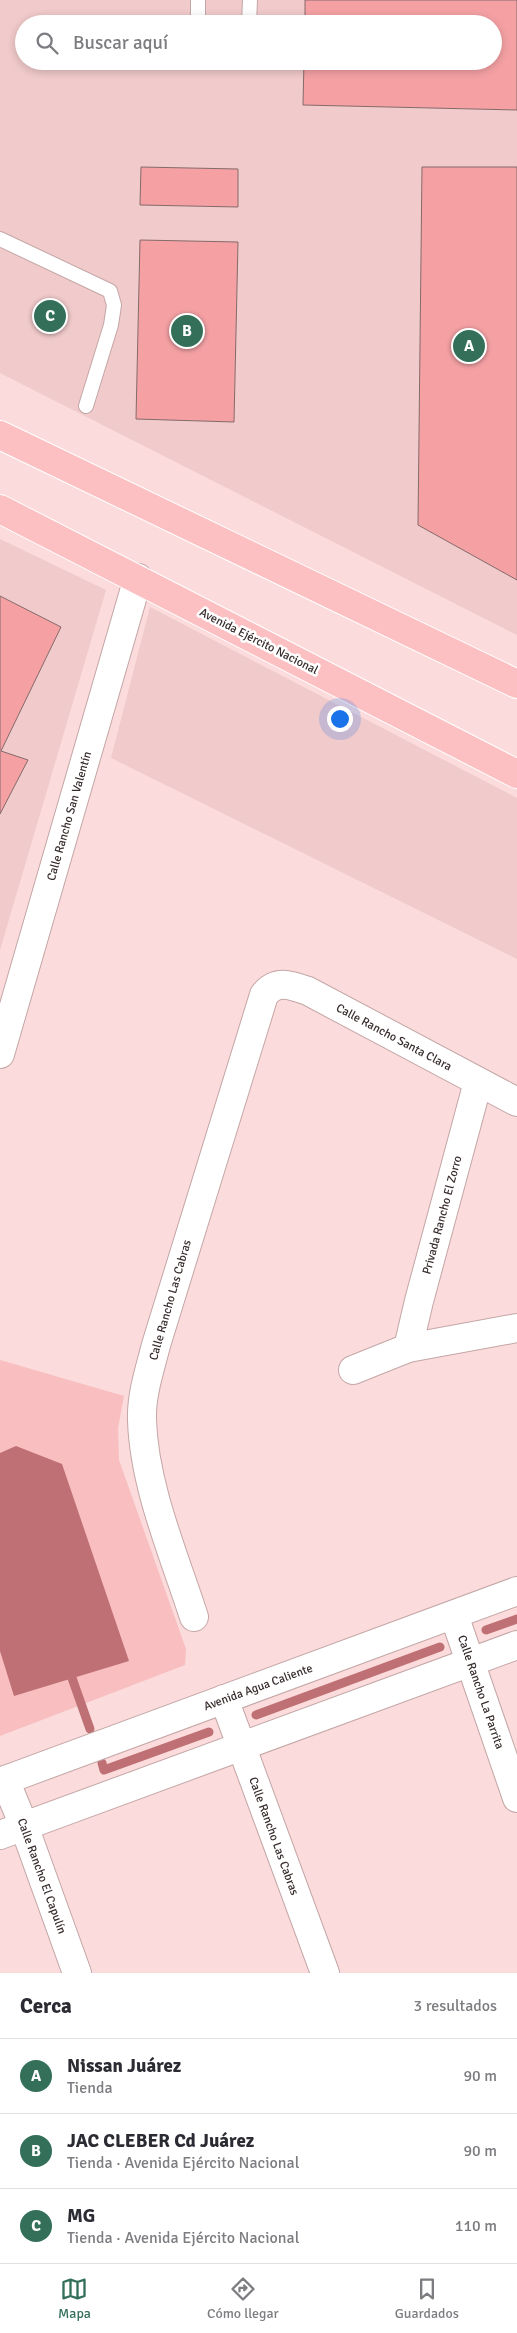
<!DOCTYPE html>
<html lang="es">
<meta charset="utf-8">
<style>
body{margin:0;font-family:Signika,sans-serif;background:#f2f2f3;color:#2b2b33}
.you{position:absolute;left:339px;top:718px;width:18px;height:18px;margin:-12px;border:4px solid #fff;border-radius:50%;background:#1a73e8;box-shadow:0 0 0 8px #1a73e833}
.badge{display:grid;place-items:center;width:32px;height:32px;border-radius:50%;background:#336f59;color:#fff;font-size:16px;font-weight:700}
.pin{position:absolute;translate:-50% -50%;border:2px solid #fff;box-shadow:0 1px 5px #0006}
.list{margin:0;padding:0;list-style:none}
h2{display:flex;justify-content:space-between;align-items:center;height:65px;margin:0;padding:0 20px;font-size:21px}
h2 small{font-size:16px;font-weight:400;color:#7c7c81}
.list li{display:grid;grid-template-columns:32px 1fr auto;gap:15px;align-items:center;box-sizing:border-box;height:75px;padding:0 20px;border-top:1px solid #e1e1e2}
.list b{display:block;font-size:19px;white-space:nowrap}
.list p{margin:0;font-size:16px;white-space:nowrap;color:#7c7c81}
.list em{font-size:16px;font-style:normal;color:#7c7c81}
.icon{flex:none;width:28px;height:28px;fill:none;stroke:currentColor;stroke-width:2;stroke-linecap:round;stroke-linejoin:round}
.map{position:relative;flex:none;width:517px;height:1973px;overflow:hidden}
.search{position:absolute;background:#fff;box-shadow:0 2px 8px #0003;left:15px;right:15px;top:15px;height:55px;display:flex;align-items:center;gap:12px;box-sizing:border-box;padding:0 18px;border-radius:28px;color:#7c7c81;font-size:19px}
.sheet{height:290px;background:#fff}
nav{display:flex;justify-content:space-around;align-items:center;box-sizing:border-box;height:70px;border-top:1px solid #e1e1e2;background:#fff;font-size:14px;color:#7c7c81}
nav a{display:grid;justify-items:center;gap:2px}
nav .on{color:#336f59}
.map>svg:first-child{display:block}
.built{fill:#f1cacb;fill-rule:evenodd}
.green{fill:#f8bec0}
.water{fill:#bf7074}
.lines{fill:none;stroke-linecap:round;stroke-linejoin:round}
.stream{stroke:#bf7074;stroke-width:9}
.building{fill:#f5a1a4;stroke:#856a6a}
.lane-casing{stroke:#c4a6a6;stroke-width:16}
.street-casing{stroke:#c4a6a6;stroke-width:30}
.secondary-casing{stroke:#c4a6a6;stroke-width:30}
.primary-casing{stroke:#fff;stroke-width:30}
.lane{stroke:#fff;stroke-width:14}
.street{stroke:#fff;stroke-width:28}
.secondary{stroke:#fff;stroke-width:28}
.primary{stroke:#fcc0c3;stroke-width:28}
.labels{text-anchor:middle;stroke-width:5;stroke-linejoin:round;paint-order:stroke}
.street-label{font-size:12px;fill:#382c2c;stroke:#fff}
</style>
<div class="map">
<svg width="517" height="1973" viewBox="0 0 517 1973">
<rect width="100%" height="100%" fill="#fbdbdb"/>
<!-- built -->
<g class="built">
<path d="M 0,0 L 517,0 L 517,635 L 0,373 ZM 24,24 L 493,24 L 493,61 L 24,61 Z"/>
<path d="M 0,539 L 106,590 L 0,950 Z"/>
<path d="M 150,607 L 517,798 L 517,959 L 111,758 Z"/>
</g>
<!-- green -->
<path class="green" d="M 0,1360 L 124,1396 L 118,1428 L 119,1460 L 186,1649 L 185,1665 L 0,1736 Z"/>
<!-- water -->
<path class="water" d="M 16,1446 L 62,1464 L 129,1661 L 14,1696 L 0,1651 L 0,1453 Z"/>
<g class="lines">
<!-- stream -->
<g class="stream">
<path d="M 486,1630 L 517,1619"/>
<path d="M 72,1678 L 90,1729"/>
<path d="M 256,1715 L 440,1647"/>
<path d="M 102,1763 L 104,1770 L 209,1732"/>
</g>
</g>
<!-- building -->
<g class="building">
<path d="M 305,0 L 517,0 L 517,110 L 303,105 L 304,61 L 493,61 L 493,24 L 305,24 Z"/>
<path d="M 141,167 L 238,169 L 238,207 L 140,205 Z"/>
<path d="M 422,167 L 517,167 L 517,580 L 418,525 Z"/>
<path d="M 140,240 L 238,242 L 234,422 L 136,419 Z"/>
<path d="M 0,596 L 61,627 L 1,751 L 28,760 L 0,814 Z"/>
</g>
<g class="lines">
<!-- lane casing -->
<g class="lane-casing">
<g id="lane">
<path d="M 198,24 L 198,0"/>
<path d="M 249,24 L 250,0"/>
<path d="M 0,239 L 110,291 L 114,305 L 111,325 L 86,406"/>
</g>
</g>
<!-- street casing -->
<g class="street-casing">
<g id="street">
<path d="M 0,1054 L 138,578"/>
<path d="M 408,1348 L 419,1301 L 478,1082"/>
<path d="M 353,1370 L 408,1348 L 517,1328"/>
<path d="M 454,1615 L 517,1798"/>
<path d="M 194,1617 C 174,1555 144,1486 142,1420 C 141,1395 150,1369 156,1345 L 264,995 C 276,979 291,985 308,991 L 517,1102"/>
<path d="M 224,1699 L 325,1973"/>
<path d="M 5,1780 L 24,1826 L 77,1973"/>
</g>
</g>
<!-- secondary casing -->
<g class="secondary-casing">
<g id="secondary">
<path d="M 0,1782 L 517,1591"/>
<path d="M 0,1835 L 517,1645"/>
</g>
</g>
<!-- primary casing -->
<g class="primary-casing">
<g id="primary">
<path d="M 0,435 L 517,684"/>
<path d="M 0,509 L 517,774"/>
</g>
</g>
<!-- lane -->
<use href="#lane" class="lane"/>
<!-- street -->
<use href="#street" class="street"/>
<!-- secondary -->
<use href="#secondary" class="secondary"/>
<!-- primary -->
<use href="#primary" class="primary"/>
</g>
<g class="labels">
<!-- street labels -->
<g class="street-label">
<text transform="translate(259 641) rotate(27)" y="4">Avenida Ejército Nacional</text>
<text transform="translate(69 816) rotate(-74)" y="4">Calle Rancho San Valentín</text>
<text transform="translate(394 1037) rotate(28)" y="4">Calle Rancho Santa Clara</text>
<text transform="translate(442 1215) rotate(-75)" y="4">Privada Rancho El Zorro</text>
<text transform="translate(170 1300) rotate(-74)" y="4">Calle Rancho Las Cabras</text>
<text transform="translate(258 1687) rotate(-20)" y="4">Avenida Agua Caliente</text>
<text transform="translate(481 1692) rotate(71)" y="4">Calle Rancho La Parrita</text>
<text transform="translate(274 1836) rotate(70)" y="4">Calle Rancho Las Cabras</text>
<text transform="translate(42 1876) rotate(70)" y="4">Calle Rancho El Capulín</text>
</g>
</g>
</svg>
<div class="you"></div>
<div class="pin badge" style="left:469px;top:346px">A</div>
<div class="pin badge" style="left:187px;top:331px">B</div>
<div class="pin badge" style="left:50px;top:316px">C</div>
<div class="search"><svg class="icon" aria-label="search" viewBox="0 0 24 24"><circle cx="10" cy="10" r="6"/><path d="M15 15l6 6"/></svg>Buscar aquí</div>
</div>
<section class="sheet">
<h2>Cerca<small>3 resultados</small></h2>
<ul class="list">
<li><span class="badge">A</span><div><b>Nissan Juárez</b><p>Tienda</p></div><em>90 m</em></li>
<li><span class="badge">B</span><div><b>JAC CLEBER Cd Juárez</b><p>Tienda · Avenida Ejército Nacional</p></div><em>90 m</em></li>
<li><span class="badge">C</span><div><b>MG</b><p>Tienda · Avenida Ejército Nacional</p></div><em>110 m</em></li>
</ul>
</section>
<nav>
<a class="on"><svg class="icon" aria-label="map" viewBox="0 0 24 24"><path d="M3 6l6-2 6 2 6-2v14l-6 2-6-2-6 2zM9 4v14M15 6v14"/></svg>Mapa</a>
<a><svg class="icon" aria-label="directions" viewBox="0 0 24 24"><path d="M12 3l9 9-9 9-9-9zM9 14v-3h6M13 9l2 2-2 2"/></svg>Cómo llegar</a>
<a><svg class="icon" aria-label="saved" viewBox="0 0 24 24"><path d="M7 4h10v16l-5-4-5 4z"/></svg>Guardados</a>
</nav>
